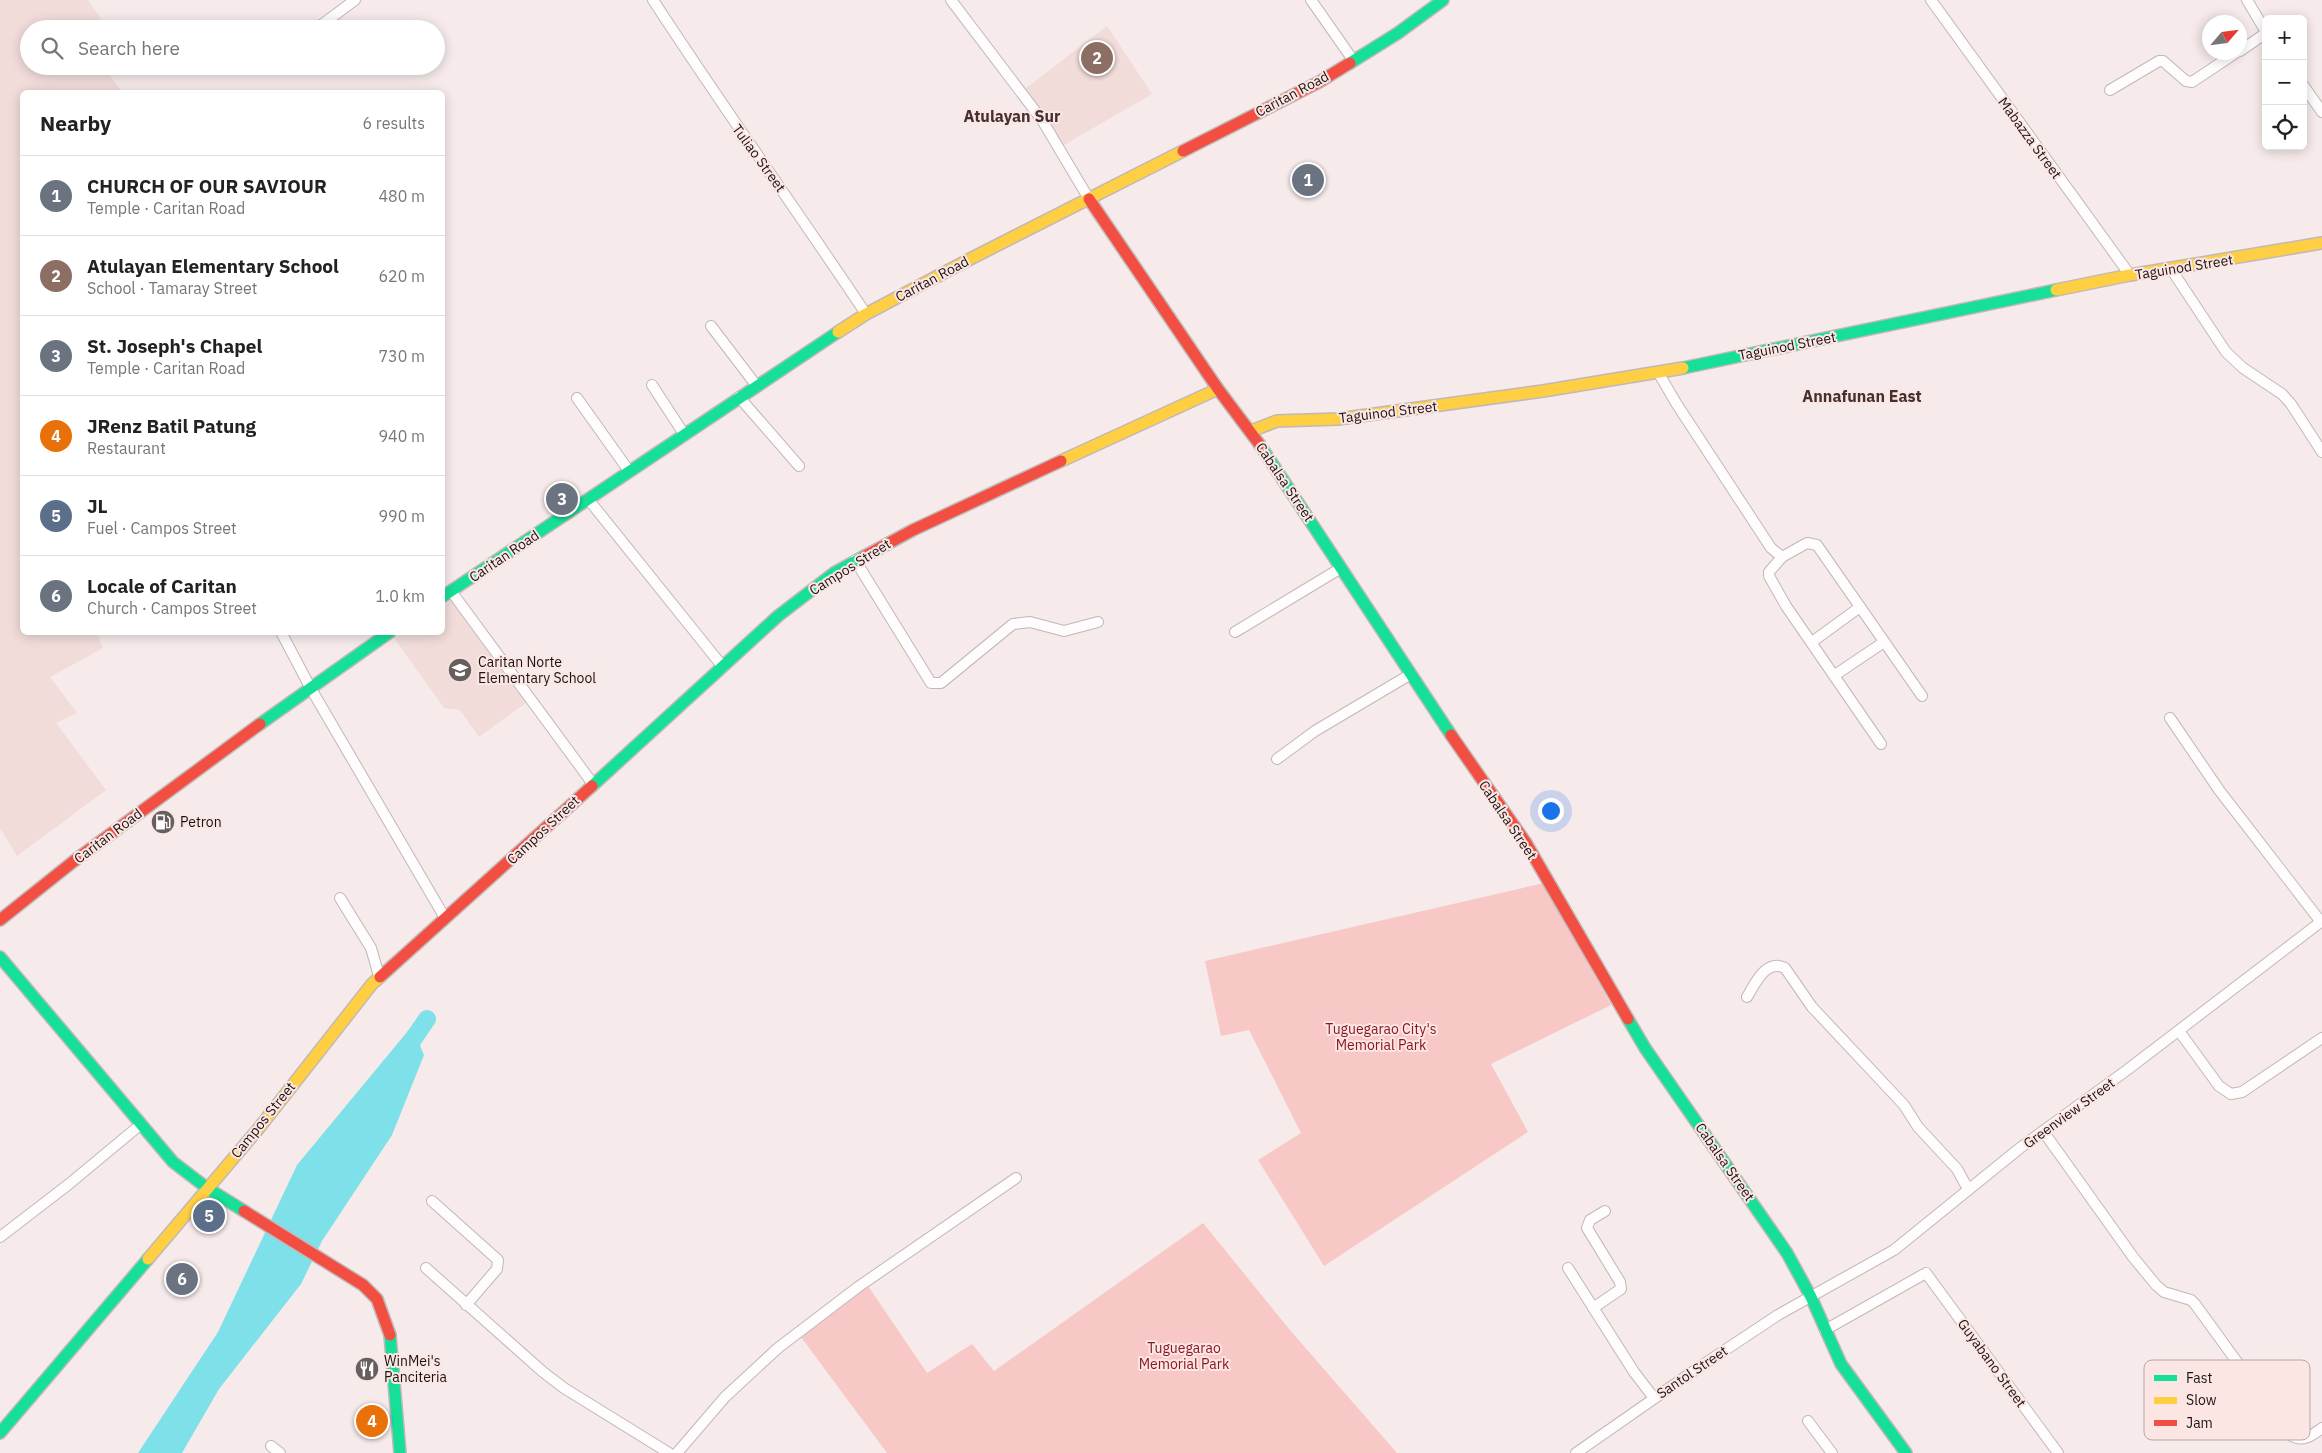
<!DOCTYPE html>
<meta charset="utf-8">
<style>
body{margin:0;font-family:"IBM Plex Sans",sans-serif;background:#f2f2f2;color:#222}
.controls{position:absolute;right:15px;top:15px;display:grid;overflow:hidden;border-radius:8px;box-shadow:0 2px 12px #0003}
.controls button{width:45px;height:45px;display:grid;place-items:center;padding:0;border:0;border-bottom:1px solid #e0e0e0;background:#fff;color:#222;font:25px sans-serif}
.compass{position:absolute;left:2202px;top:15px;width:45px;height:45px;border-radius:50%;background:#fff;box-shadow:0 2px 12px #0003;rotate:62deg}
.you{position:absolute;left:1550px;top:810px;width:18px;height:18px;margin:-12px;border:4px solid #fff;border-radius:50%;background:#1a73e8;box-shadow:0 0 0 8px #1a73e833}
.badge{display:grid;place-items:center;width:32px;height:32px;border-radius:50%;background:#675e5e;color:#fff;font-size:16px;font-weight:700}
.pin{position:absolute;translate:-50% -50%;border:2px solid #fff;box-shadow:0 1px 5px #0006}
.list{margin:0;padding:0;list-style:none}
h2{display:flex;justify-content:space-between;align-items:center;height:65px;margin:0;padding:0 20px;font-size:21px}
h2 small{font-size:16px;font-weight:400;color:#767676}
.list li{display:grid;grid-template-columns:32px 1fr auto;gap:15px;align-items:center;box-sizing:border-box;height:80px;padding:0 20px;border-top:1px solid #e0e0e0}
.list b{display:block;font-size:19px;white-space:nowrap}
.list p{margin:0;font-size:16px;white-space:nowrap;color:#767676}
.list em{font-size:16px;font-style:normal;color:#767676}
.icon{flex:none;width:28px;height:28px;fill:none;stroke:currentColor;stroke-width:2;stroke-linecap:round;stroke-linejoin:round}
.map{position:relative;flex:none;width:2322px;height:1453px;overflow:hidden}
.search{position:absolute;background:#fff;box-shadow:0 2px 12px #0003;left:20px;top:20px;width:425px;height:55px;display:flex;align-items:center;gap:12px;box-sizing:border-box;padding:0 18px;border-radius:28px;color:#767676;font-size:19px}
.panel{position:absolute;background:#fff;box-shadow:0 2px 12px #0003;left:20px;top:90px;width:425px;height:545px;border-radius:8px}
.map>svg:first-child{display:block}
.built{fill:#f1dcda}
.green{fill:#f8c8c6}
.water{fill:#7ee0e9}
.lines{fill:none;stroke-linecap:round;stroke-linejoin:round}
.river{stroke:#7ee0e9;stroke-width:18}
.street-casing{stroke:#c1b8b8;stroke-width:12}
.fast-casing{stroke:#c1b8b8;stroke-width:14}
.slow-casing{stroke:#c1b8b8;stroke-width:14}
.jam-casing{stroke:#c1b8b8;stroke-width:14}
.street{stroke:#fefcfc;stroke-width:10}
.fast{stroke:#16e098;stroke-width:11}
.slow{stroke:#ffcf43;stroke-width:11}
.jam{stroke:#f24e42;stroke-width:11}
.labels{text-anchor:middle;stroke-width:4;stroke-linejoin:round;paint-order:stroke}
.street-label{font-size:14px;fill:#1a1313;stroke:#fce6e4}
.poi-label{font-size:14px;fill:#1a1313;stroke:#fce6e4;text-anchor:start}
.park-label{font-size:14px;fill:#8b1521;stroke:#fce6e4}
.quarter-label{font-size:16px;font-weight:bold;fill:#423130;stroke:#fce6e4}
.key{fill:#fce6e4;stroke:#b8a7a5;stroke-width:1}
.key-label{font-size:14px;fill:#1a1313}
</style>
<div class="map">
<svg width="2322" height="1453" viewBox="0 0 2322 1453">
<rect width="100%" height="100%" fill="#f6eaea"/>
<!-- built -->
<g class="built">
<path d="M 0,0 L 88,0 L 108,29 L 29,29 L 29,66 L 112,66 L 107,71 L 122,92 L 22,92 L 22,632 L 97,633 L 103,648 L 50,677 L 77,713 L 56,723 L 106,790 L 17,856 L 0,828 Z"/>
<path d="M 1107,26 L 1152,94 L 1064,145 L 1025,89 Z"/>
<path d="M 451,600 L 527,702 L 479,737 L 460,710 L 444,708 L 394,638 L 402,633 L 442,632 L 443,606 Z"/>
</g>
<!-- green -->
<g class="green">
<path d="M 1544,883 L 1611,1005 L 1491,1064 L 1528,1132 L 1324,1266 L 1258,1160 L 1301,1133 L 1249,1030 L 1221,1036 L 1205,961 Z"/>
<path d="M 1203,1223 L 1289,1329 L 1397,1453 L 887,1453 L 801,1337 L 866,1283 L 927,1373 L 972,1344 L 994,1371 Z"/>
</g>
<!-- water -->
<path class="water" d="M 412,1026 L 424,1055 L 392,1135 L 322,1241 L 301,1284 L 219,1389 L 182,1453 L 138,1453 L 218,1332 L 297,1165 Z"/>
<g class="lines">
<!-- river -->
<path class="river" d="M 403,1054 L 427,1019"/>
<!-- street casing -->
<g class="street-casing">
<g id="street">
<path d="M 653,0 C 722,106 796,209 866,314"/>
<path d="M 951,0 L 1042,120 L 1089,199"/>
<path d="M 1311,0 L 1353,60"/>
<path d="M 1931,0 L 2130,275"/>
<path d="M 2247,0 L 2266,32"/>
<path d="M 316,29 L 355,0"/>
<path d="M 2240,51 L 2266,33"/>
<path d="M 2303,85 L 2322,112"/>
<path d="M 2110,90 L 2159,61 L 2163,61 L 2186,81 L 2192,82 L 2237,52"/>
<path d="M 2171,269 L 2226,352 L 2243,368 L 2282,394 L 2291,404 L 2322,452"/>
<path d="M 711,326 L 756,385"/>
<path d="M 1658,372 L 1676,403 L 1771,548 L 1782,557 L 1807,543 L 1817,545 L 1922,696"/>
<path d="M 652,385 L 684,434"/>
<path d="M 739,397 L 799,466"/>
<path d="M 577,398 L 629,471"/>
<path d="M 588,499 L 723,667"/>
<path d="M 1782,557 L 1769,572 L 1769,576 L 1786,606 L 1881,744"/>
<path d="M 855,560 L 931,683 L 941,683 L 1013,624 L 1030,622 L 1064,631 L 1098,622"/>
<path d="M 451,591 L 593,784"/>
<path d="M 281,632 L 310,687 L 445,918"/>
<path d="M 1235,632 L 1341,568"/>
<path d="M 1812,642 L 1860,607"/>
<path d="M 1835,675 L 1884,642"/>
<path d="M 2170,718 L 2219,790 L 2321,922"/>
<path d="M 1277,759 L 1315,731 L 1411,674"/>
<path d="M 340,898 L 371,948 L 379,976"/>
<path d="M 1747,997 C 1755,984 1766,958 1785,968 L 1812,1007 L 1904,1105 L 1918,1127 L 1957,1169 L 1968,1189"/>
<path d="M 2179,1031 L 2219,1086 L 2231,1094 L 2242,1092 L 2322,1038"/>
<path d="M 2043,1131 L 2133,1257 L 2156,1285 L 2164,1292 L 2191,1300 L 2195,1304 L 2290,1435 C 2303,1443 2311,1436 2322,1428"/>
<path d="M 432,1201 L 498,1260 L 497,1269 L 466,1305"/>
<path d="M 0,1237 L 69,1184 L 140,1125"/>
<path d="M 426,1268 L 543,1372 L 564,1388 L 669,1453"/>
<path d="M 1568,1268 L 1634,1372 L 1654,1398"/>
<path d="M 1593,1308 L 1621,1289 L 1620,1282 L 1587,1228 L 1590,1220 L 1605,1211"/>
<path d="M 1825,1330 L 1926,1273 L 2058,1453"/>
<path d="M 1808,1421 L 1832,1453"/>
<path d="M 271,1446 L 280,1453"/>
<path d="M 677,1453 L 725,1397 L 778,1348 L 858,1287 L 1016,1178"/>
<path d="M 1576,1453 L 1698,1368 L 1778,1315 L 1894,1250 L 2020,1148 L 2127,1070 L 2322,921"/>
</g>
</g>
<!-- fast casing -->
<g class="fast-casing">
<g id="fast">
<path d="M 1350,63 L 1398,33 L 1443,0"/>
<path d="M 1683,368 L 2056,290"/>
<path d="M 1260,445 L 1451,735"/>
<path d="M 442,597 L 838,332"/>
<path d="M 260,724 L 390,632"/>
<path d="M 592,786 L 778,616 L 834,573 L 865,556"/>
<path d="M 0,957 L 173,1162 L 207,1188 L 244,1211"/>
<path d="M 1628,1019 L 1645,1048 L 1787,1253 L 1811,1297 L 1841,1364 L 1906,1453"/>
<path d="M 390,1335 L 400,1453"/>
<path d="M 0,1433 L 148,1259"/>
</g>
</g>
<!-- slow casing -->
<g class="slow-casing">
<g id="slow">
<path d="M 2056,290 L 2130,275 L 2322,243"/>
<path d="M 838,332 L 866,314 L 970,259 L 1183,151"/>
<path d="M 1251,431 L 1277,421 L 1338,419 L 1543,391 L 1683,368"/>
<path d="M 1061,461 L 1218,389"/>
<path d="M 148,1259 L 259,1128 L 372,984 L 380,977"/>
</g>
</g>
<!-- jam casing -->
<g class="jam-casing">
<g id="jam">
<path d="M 1183,151 L 1319,82 L 1350,63"/>
<path d="M 1089,199 L 1218,389 L 1260,445"/>
<path d="M 865,556 L 913,530 L 1061,461"/>
<path d="M 1451,735 L 1526,843 L 1628,1019"/>
<path d="M 0,920 L 74,861 L 260,724"/>
<path d="M 380,977 L 592,786"/>
<path d="M 244,1211 L 363,1285 L 377,1299 L 390,1335"/>
</g>
</g>
<!-- street -->
<use href="#street" class="street"/>
<!-- fast -->
<use href="#fast" class="fast"/>
<!-- slow -->
<use href="#slow" class="slow"/>
<!-- jam -->
<use href="#jam" class="jam"/>
</g>
<!-- icons -->
<defs>
<g id="school-disc" transform="scale(1.25)"><circle r="9.5" fill="#675e5e" stroke="#fce6e4"/><path d="M0-5L7-2L0 1L-7-2ZM-4 1L0 2.5L4 1V4Q0 6-4 4Z" fill="#fff"/></g>
<g id="fuel-disc" transform="scale(1.25)"><circle r="9.5" fill="#675e5e" stroke="#fce6e4"/><path d="M-5.5-6h7V0h2V4h1.3V-2.5L3-4.5l.8-.8L6-3V5H2.5V1h-1V6h-7ZM-4.2-4.7v3.2H.2V-4.7Z" fill="#fff"/></g>
<g id="restaurant-disc" transform="scale(1.25)"><circle r="9.5" fill="#675e5e" stroke="#fce6e4"/><path d="M-5-6h1v4h1v-4h1v4h1v-4h1v5L-1.5 .5V6h-2V.5L-5-1ZM5-6V6H3V1.5H1.5Q1.5-4 5-6Z" fill="#fff"/></g>
</defs>
<g fill-rule="evenodd">
<use href="#school-disc" x="460" y="670"/>
<use href="#fuel-disc" x="163" y="822"/>
<use href="#restaurant-disc" x="367" y="1369"/>
</g>
<g class="labels">
<!-- street labels -->
<g class="street-label">
<text transform="translate(1292 94) rotate(-28)" y="5">Caritan Road</text>
<text transform="translate(2030 138) rotate(54)" y="5">Mabazza Street</text>
<text transform="translate(759 158) rotate(54)" y="5">Tuliao Street</text>
<text transform="translate(2184 267) rotate(-9)" y="5">Taguinod Street</text>
<text transform="translate(932 279) rotate(-28)" y="5">Caritan Road</text>
<text transform="translate(1787 346) rotate(-11)" y="5">Taguinod Street</text>
<text transform="translate(1388 412) rotate(-7)" y="5">Taguinod Street</text>
<text transform="translate(1285 482) rotate(56)" y="5">Cabalsa Street</text>
<text transform="translate(504 556) rotate(-34)" y="5">Caritan Road</text>
<text transform="translate(850 567) rotate(-32)" y="5">Campos Street</text>
<text transform="translate(1508 820) rotate(56)" y="5">Cabalsa Street</text>
<text transform="translate(543 830) rotate(-43)" y="5">Campos Street</text>
<text transform="translate(108 836) rotate(-37)" y="5">Caritan Road</text>
<text transform="translate(2069 1113) rotate(-36)" y="5">Greenview Street</text>
<text transform="translate(263 1120) rotate(-51)" y="5">Campos Street</text>
<text transform="translate(1725 1162) rotate(55)" y="5">Cabalsa Street</text>
<text transform="translate(1992 1363) rotate(54)" y="5">Guyabano Street</text>
<text transform="translate(1692 1372) rotate(-34)" y="5">Santol Street</text>
</g>
<!-- poi labels -->
<g class="poi-label">
<text x="478" y="667">Caritan Norte<tspan x="478" dy="16">Elementary School</tspan></text>
<text x="180" y="827">Petron</text>
<text x="384" y="1366">WinMei's<tspan x="384" dy="16">Panciteria</tspan></text>
</g>
<!-- park labels -->
<g class="park-label">
<text x="1381" y="1034">Tuguegarao City's<tspan x="1381" dy="16">Memorial Park</tspan></text>
<text x="1184" y="1353">Tuguegarao<tspan x="1184" dy="16">Memorial Park</tspan></text>
</g>
<!-- quarter labels -->
<g class="quarter-label">
<text x="1012" y="122">Atulayan Sur</text>
<text x="1862" y="402">Annafunan East</text>
</g>
</g>
<!-- legend -->
<rect x="2144" y="1360" width="166" height="80" rx="8" class="key"/>
<rect x="2154" y="1375" width="23" height="6" fill="#16e098"/>
<rect x="2154" y="1397" width="23" height="7" fill="#ffcf43"/>
<rect x="2154" y="1420" width="23" height="6" fill="#f24e42"/>
<g class="key-label">
<text x="2186" y="1383">Fast</text>
<text x="2186" y="1405">Slow</text>
<text x="2186" y="1428">Jam</text>
</g>
</svg>
<div class="controls">
<button>+</button>
<button>−</button>
<button><svg class="icon" aria-label="locate" viewBox="0 0 24 24"><circle cx="12" cy="12" r="6"/><path d="M12 2v4M12 18v4M2 12h4M18 12h4"/></svg></button>
</div>
<svg class="compass" viewBox="-18 -18 36 36"><path d="M0-13l5 13h-10z" fill="#e53935"/><path d="M0 13l5-13h-10z" fill="#767676"/></svg>
<div class="you"></div>
<div class="pin badge" style="left:1308px;top:180px;background:#6b7280">1</div>
<div class="pin badge" style="left:1097px;top:58px;background:#8d6e63">2</div>
<div class="pin badge" style="left:562px;top:499px;background:#6b7280">3</div>
<div class="pin badge" style="left:372px;top:1421px;background:#e8710a">4</div>
<div class="pin badge" style="left:209px;top:1216px;background:#5c6f8a">5</div>
<div class="pin badge" style="left:182px;top:1279px;background:#6b7280">6</div>
<div class="search"><svg class="icon" aria-label="search" viewBox="0 0 24 24"><circle cx="10" cy="10" r="6"/><path d="M15 15l6 6"/></svg>Search here</div>
<section class="panel">
<h2>Nearby<small>6 results</small></h2>
<ul class="list">
<li><span class="badge" style="background:#6b7280">1</span><div><b>CHURCH OF OUR SAVIOUR</b><p>Temple · Caritan Road</p></div><em>480 m</em></li>
<li><span class="badge" style="background:#8d6e63">2</span><div><b>Atulayan Elementary School</b><p>School · Tamaray Street</p></div><em>620 m</em></li>
<li><span class="badge" style="background:#6b7280">3</span><div><b>St. Joseph's Chapel</b><p>Temple · Caritan Road</p></div><em>730 m</em></li>
<li><span class="badge" style="background:#e8710a">4</span><div><b>JRenz Batil Patung</b><p>Restaurant</p></div><em>940 m</em></li>
<li><span class="badge" style="background:#5c6f8a">5</span><div><b>JL</b><p>Fuel · Campos Street</p></div><em>990 m</em></li>
<li><span class="badge" style="background:#6b7280">6</span><div><b>Locale of Caritan</b><p>Church · Campos Street</p></div><em>1.0 km</em></li>
</ul>
</section>
</div>
